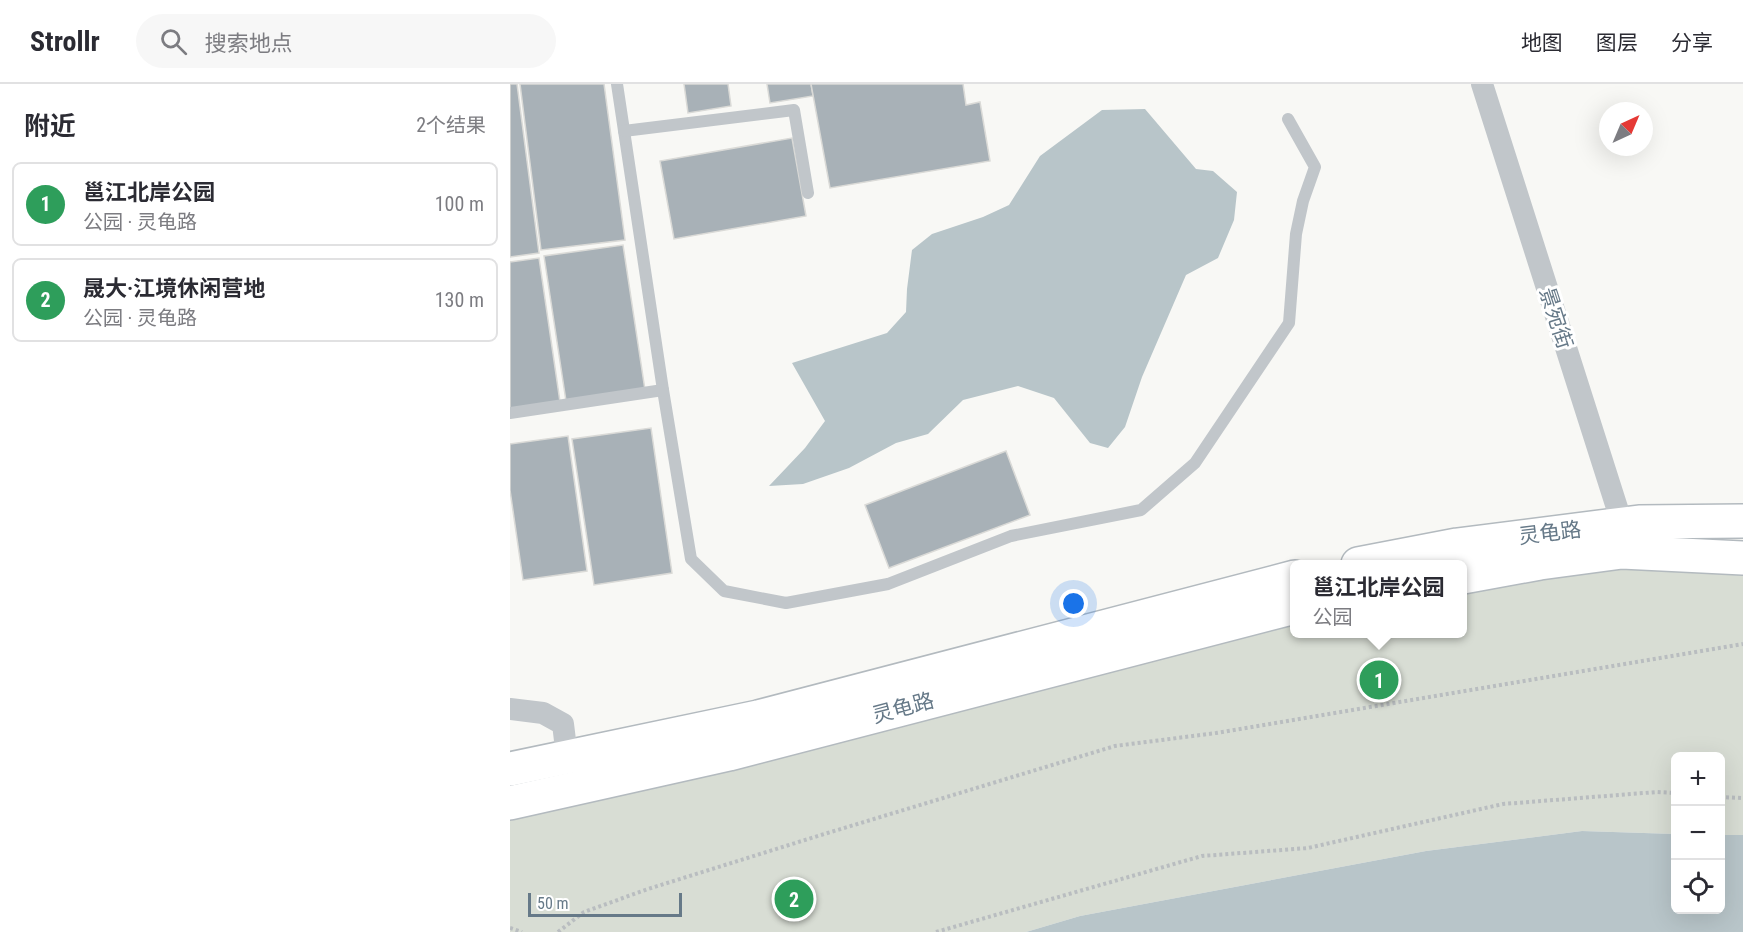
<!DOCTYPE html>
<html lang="zh">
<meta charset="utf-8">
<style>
body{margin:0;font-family:"Roboto Condensed","Noto Sans SC",sans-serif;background:#f7f7f7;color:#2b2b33}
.controls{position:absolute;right:18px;bottom:18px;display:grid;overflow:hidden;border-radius:9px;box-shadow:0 6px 24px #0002}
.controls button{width:54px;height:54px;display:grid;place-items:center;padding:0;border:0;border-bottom:2px solid #e1e1e2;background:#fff;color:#2b2b33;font:30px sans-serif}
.compass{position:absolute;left:1089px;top:18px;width:54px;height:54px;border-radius:50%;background:#fff;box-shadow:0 6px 24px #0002;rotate:44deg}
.scale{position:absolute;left:18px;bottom:15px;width:154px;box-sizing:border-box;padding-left:6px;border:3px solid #667988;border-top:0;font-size:16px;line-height:21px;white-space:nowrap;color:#667988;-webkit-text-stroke:4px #fff;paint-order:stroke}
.you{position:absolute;left:564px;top:520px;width:21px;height:21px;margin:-15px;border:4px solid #fff;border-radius:50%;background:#1a73e8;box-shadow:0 0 0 9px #1a73e833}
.badge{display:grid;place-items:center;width:39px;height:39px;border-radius:50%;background:#111827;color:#fff;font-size:20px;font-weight:700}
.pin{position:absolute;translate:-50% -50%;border:3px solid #fff;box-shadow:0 2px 6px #0006}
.popup{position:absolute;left:780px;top:476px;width:177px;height:78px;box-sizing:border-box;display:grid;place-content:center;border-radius:9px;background:#fff;filter:drop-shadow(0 2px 4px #0005);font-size:20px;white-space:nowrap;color:#7c7c81}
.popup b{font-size:22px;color:#2b2b33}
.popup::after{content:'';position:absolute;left:50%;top:100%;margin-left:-12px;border:12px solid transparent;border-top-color:#fff}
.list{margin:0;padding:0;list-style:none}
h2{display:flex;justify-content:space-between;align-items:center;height:78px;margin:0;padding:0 24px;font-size:26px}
h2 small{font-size:20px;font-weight:400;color:#7c7c81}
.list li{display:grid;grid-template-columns:39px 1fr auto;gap:18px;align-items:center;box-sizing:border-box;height:84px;margin:0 12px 12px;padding:0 12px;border:2px solid #e1e1e2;border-radius:9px}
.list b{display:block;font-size:22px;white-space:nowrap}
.list p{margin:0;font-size:20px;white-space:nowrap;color:#7c7c81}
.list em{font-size:20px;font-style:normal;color:#7c7c81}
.icon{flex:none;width:33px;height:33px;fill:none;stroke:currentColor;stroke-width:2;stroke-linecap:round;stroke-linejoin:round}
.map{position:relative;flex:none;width:1233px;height:848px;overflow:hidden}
header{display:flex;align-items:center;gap:36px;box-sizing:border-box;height:84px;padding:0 30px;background:#fff;border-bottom:2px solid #e1e1e2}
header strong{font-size:28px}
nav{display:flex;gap:33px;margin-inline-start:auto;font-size:21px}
.search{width:420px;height:54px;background:#f7f7f7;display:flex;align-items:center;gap:15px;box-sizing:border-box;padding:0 21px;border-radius:33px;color:#7c7c81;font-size:22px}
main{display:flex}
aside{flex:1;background:#fff}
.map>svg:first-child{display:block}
.green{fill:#d8ddd4}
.water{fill:#b8c5c9}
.building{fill:#a8b1b7;stroke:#dadad7;stroke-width:1.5}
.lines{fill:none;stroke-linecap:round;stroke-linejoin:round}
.secondary-casing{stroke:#b3babf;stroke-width:36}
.path{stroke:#b9bdc0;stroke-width:4;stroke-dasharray:3 3;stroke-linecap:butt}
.lane{stroke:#c1c6ca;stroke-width:12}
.street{stroke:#c1c6ca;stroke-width:22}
.secondary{stroke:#fff;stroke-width:33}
.labels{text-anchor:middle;stroke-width:6;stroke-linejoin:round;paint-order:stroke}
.street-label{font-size:21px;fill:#667988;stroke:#fff}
</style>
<header>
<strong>Strollr</strong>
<div class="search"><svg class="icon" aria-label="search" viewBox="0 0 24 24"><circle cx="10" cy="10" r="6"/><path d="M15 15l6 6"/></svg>搜索地点</div>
<nav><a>地图</a><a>图层</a><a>分享</a></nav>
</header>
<main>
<aside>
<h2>附近<small>2个结果</small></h2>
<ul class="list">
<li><span class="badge" style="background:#2e9e5b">1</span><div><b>邕江北岸公园</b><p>公园 · 灵龟路</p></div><em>100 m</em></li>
<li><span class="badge" style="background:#2e9e5b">2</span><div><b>晟大·江境休闲营地</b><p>公园 · 灵龟路</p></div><em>130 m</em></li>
</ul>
</aside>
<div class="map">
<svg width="1233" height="848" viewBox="0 0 1233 848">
<rect width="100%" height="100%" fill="#f8f8f5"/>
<!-- green -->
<path class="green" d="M 1233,474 L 1233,751 L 1211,751 L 1210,672 L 1166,672 L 1165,750 L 1072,747 L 916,767 L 570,832 L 516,848 L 0,848 L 0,719 L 785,523 L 785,550 L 953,550 L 953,493 Z"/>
<!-- water -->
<g class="water">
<path d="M 635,25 L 686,85 L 703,87 L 727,108 L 724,136 L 708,174 L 676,191 L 632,293 L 615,343 L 598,364 L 580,359 L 544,314 L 508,302 L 453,316 L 418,350 L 386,359 L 339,384 L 293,400 L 259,402 L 295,364 L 315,337 L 282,279 L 377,249 L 396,228 L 397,205 L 402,166 L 422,150 L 473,133 L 499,121 L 530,72 L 592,26 Z"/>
<path d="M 1072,747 L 1165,750 L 1166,826 L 1210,826 L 1211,751 L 1233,751 L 1233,848 L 516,848 L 570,832 L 916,767 Z"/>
</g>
<!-- building -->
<g class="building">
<path d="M 0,0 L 7,0 L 29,169 L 0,173 Z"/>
<path d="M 10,0 L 94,0 L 115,156 L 31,166 Z"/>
<path d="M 174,0 L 218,0 L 221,22 L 178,29 Z"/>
<path d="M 257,0 L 301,0 L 303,12 L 260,19 Z"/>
<path d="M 301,0 L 453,0 L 456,21 L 470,18 L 480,77 L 320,104 Z"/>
<path d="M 282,54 L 296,132 L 164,155 L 150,77 Z"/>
<path d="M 113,161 L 135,306 L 56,317 L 34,172 Z"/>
<path d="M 29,174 L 50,318 L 0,326 L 0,178 Z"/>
<path d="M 141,344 L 162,489 L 84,501 L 62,355 Z"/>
<path d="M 58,352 L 77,487 L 13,496 L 0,406 L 0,360 Z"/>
<path d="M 496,367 L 520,431 L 379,484 L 355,421 Z"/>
</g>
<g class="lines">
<!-- secondary casing -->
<g class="secondary-casing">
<g id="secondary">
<path d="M 848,480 L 947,461 L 1129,438 L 1233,437"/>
<path d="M 953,493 L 1030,479 L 1112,468 L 1233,474"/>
<path d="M 0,685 L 248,633 L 785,493"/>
<path d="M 0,719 L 219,670 L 785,523"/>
</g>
</g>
<!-- path -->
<g class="path">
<path d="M 1210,713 L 1233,714"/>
<path d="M 0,844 L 12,848"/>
<path d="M 48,848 L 74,828 L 138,805 L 311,751 L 605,662 L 706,649 L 1233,560"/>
<path d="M 426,848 L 692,772 L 798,764 L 993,720 L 1147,708 L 1166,709"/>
</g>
<!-- lane -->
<g class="lane">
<path d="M 107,0 L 153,306 L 181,475 L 214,507 L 276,519 L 378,500 L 501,452 L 631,426 L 685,379 L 779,239 L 786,150 L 793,117 L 805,83 L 778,35"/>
<path d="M 114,47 L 284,26 L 298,109"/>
<path d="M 0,329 L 153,306"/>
</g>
<!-- street -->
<g class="street">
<path d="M 972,0 L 1116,452"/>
<path d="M 0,625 L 33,629 L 53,640 L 57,673"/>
</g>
<!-- secondary -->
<use href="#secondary" class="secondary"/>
</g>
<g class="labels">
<!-- street labels -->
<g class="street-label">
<text transform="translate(1046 234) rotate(72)" y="7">景宛街</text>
<text transform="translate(1040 449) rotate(-7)" y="7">灵龟路</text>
<text transform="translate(393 624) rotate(-15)" y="7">灵龟路</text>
</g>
</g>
</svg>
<div class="controls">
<button>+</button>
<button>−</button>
<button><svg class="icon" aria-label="locate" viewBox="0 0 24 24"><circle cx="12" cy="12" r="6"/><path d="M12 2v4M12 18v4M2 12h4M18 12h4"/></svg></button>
</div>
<svg class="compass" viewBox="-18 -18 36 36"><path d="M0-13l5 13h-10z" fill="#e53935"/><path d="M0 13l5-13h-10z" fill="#7c7c81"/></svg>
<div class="scale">50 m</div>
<div class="you"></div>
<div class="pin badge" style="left:869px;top:596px;background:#2e9e5b">1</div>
<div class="popup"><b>邕江北岸公园</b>公园</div>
<div class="pin badge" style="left:284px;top:815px;background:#2e9e5b">2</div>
</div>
</main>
